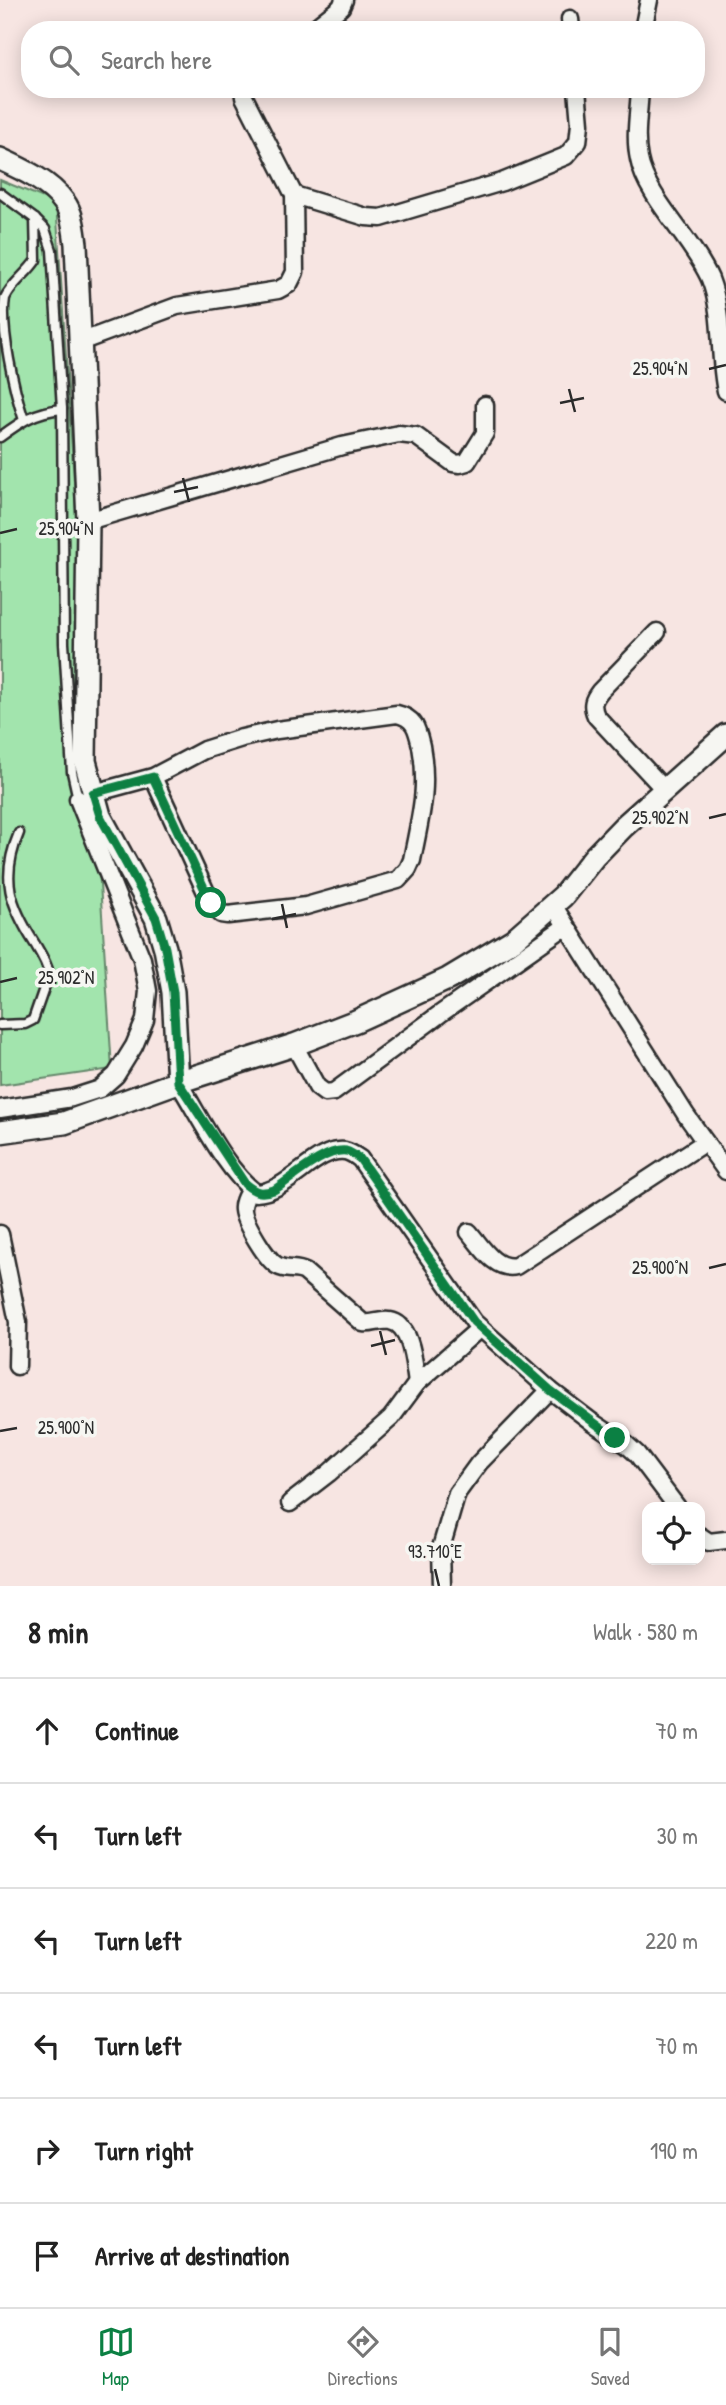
<!DOCTYPE html>
<meta charset="utf-8">
<style>
body{margin:0;font-family:"Patrick Hand",sans-serif;background:#f2f2f2;color:#222}
.controls{position:absolute;right:21px;bottom:21px;display:grid;overflow:hidden;border-radius:14px;box-shadow:0 4px 18px #0003}
.controls button{width:63px;height:63px;display:grid;place-items:center;padding:0;border:0;border-bottom:2px solid #e0e0e0;background:#fff;color:#222;font:35px sans-serif}
.stop{position:absolute;width:21px;height:21px;margin:-16px;border:5px solid #0b8043;border-radius:50%;background:#fff}
.stop.end{background:#0b8043;border-color:#fff;box-shadow:0 2px 7px #0008}
.list{margin:0;padding:0;list-style:none}
h2{display:flex;justify-content:space-between;align-items:center;height:91px;margin:0;padding:0 28px;font-size:30px}
h2 small{font-size:23px;font-weight:400;color:#767676}
.list li{display:grid;grid-template-columns:46px 1fr auto;gap:21px;align-items:center;box-sizing:border-box;height:105px;padding:0 28px;border-top:2px solid #e0e0e0}
.list b{display:block;font-size:26px;white-space:nowrap}
.list em{font-size:23px;font-style:normal;color:#767676}
.icon{flex:none;width:38px;height:38px;fill:none;stroke:currentColor;stroke-width:2;stroke-linecap:round;stroke-linejoin:round}
.map{position:relative;flex:none;width:726px;height:1586px;overflow:hidden}
.search{position:absolute;background:#fff;box-shadow:0 4px 18px #0003;left:21px;right:21px;top:21px;height:77px;display:flex;align-items:center;gap:18px;box-sizing:border-box;padding:0 24px;border-radius:28px;color:#767676;font-size:26px}
.sheet{height:721px;background:#fff}
nav{display:flex;justify-content:space-around;align-items:center;box-sizing:border-box;height:98px;border-top:2px solid #e0e0e0;background:#fff;font-size:19px;color:#767676}
nav a{display:grid;justify-items:center;gap:4px}
nav .on{color:#0b8043}
.map>svg:first-child{display:block}
.green{fill:#a2e4ad;stroke:#66886c;stroke-width:2}
.lines{fill:none;stroke-linecap:round;stroke-linejoin:round}
.lane-casing{stroke:#2b2b2b;stroke-width:13}
.street-casing{stroke:#2b2b2b;stroke-width:21}
.secondary-casing{stroke:#2b2b2b;stroke-width:26}
.lane{stroke:#f6f6f2;stroke-width:8}
.street{stroke:#f6f6f2;stroke-width:16}
.secondary{stroke:#f6f6f2;stroke-width:21}
.route{stroke:#0b8043;stroke-width:9}
.ticks{fill:none;stroke:#2b2b2b;stroke-width:2.5}
.ticks-label{font-size:18px;text-anchor:middle;fill:#2b2b2b;stroke:#f6f6f2;stroke-width:7;stroke-linejoin:round;paint-order:stroke}
</style>
<div class="map">
<svg width="726" height="1586" viewBox="0 0 726 1586">
<rect width="100%" height="100%" fill="#f7e5e2"/>
<filter id="ink" filterUnits="userSpaceOnUse"><feTurbulence type="fractalNoise" baseFrequency=".0143" numOctaves="2"/><feDisplacementMap in="SourceGraphic" scale="14" xChannelSelector="R" yChannelSelector="G"/><feConvolveMatrix kernelMatrix="1 2 1 2 8 2 1 2 1" color-interpolation-filters="sRGB"/></filter>
<g filter="url(#ink)">
<!-- green -->
<path class="green" d="M 0,180 L 56,203 L 112,1069 L 0,1085 Z"/>
<g class="lines">
<!-- lane casing -->
<g class="lane-casing">
<g id="lane">
<path d="M 0,193 L 35,219 L 45,229 L 52,250 L 62,409 L 64,643 L 72,772 L 78,799"/>
<path d="M 24,420 C 14,390 0,328 5,298 C 12,283 27,274 36,260 L 35,219"/>
<path d="M 0,437 C 22,421 34,412 62,409"/>
<path d="M 0,1025 L 25,1024 L 33,1020 L 49,974 C 47,963 41,954 35,944 C 10,905 0,878 19,833"/>
</g>
</g>
<!-- street casing -->
<g class="street-casing">
<g id="street">
<path d="M 570,19 L 571,30"/>
<path d="M 312,30 L 341,7 L 344,0"/>
<path d="M 643,30 L 649,0"/>
<path d="M 640,89 C 639,112 634,136 639,159 C 646,197 693,240 710,279 C 724,315 718,353 726,391"/>
<path d="M 294,195 L 366,217 L 381,218 L 502,182 L 566,156 L 578,142 L 580,124 L 577,89"/>
<path d="M 80,342 L 177,306 L 278,290 L 289,284 L 295,272 L 294,195 L 244,97 L 243,89"/>
<path d="M 88,521 L 342,446 L 399,434 L 416,436 L 453,463 L 460,464 L 467,462 L 485,433 L 485,405"/>
<path d="M 657,632 L 600,691 C 593,700 591,705 596,716 L 664,789"/>
<path d="M 94,793 L 153,777 L 204,750 L 242,738 L 277,730 L 397,714 C 415,718 417,729 421,746 C 429,790 420,817 412,860 L 408,869 L 398,880 L 306,906 L 228,915 L 221,914 L 211,903 L 153,777"/>
<path d="M 553,905 L 686,1115 L 726,1171"/>
<path d="M 294,1045 L 317,1087 L 325,1093 L 334,1092 L 440,1014 L 566,926"/>
<path d="M 178,1082 C 199,1115 225,1170 256,1193 C 289,1192 315,1147 345,1151 C 350,1152 356,1156 360,1159 L 474,1322 L 550,1390 L 592,1422 L 627,1445 L 637,1454 L 677,1507"/>
<path d="M 0,1109 L 72,1098 L 100,1089 L 116,1075 L 134,1046 L 145,1020 L 148,991 L 142,959 L 78,799"/>
<path d="M 250,1189 C 247,1195 242,1202 243,1210 C 244,1222 267,1261 278,1266 C 287,1271 296,1267 305,1272 L 363,1323 C 372,1325 380,1319 390,1321 C 412,1324 414,1366 417,1383 L 480,1328"/>
<path d="M 469,1232 C 481,1246 495,1271 516,1266 L 705,1142"/>
<path d="M 0,1234 L 18,1322 L 17,1366"/>
<path d="M 290,1503 L 329,1473 L 391,1418 L 417,1383"/>
<path d="M 700,1536 L 709,1542 L 726,1540"/>
<path d="M 442,1586 L 441,1548 L 457,1493 L 479,1463 L 550,1390"/>
</g>
</g>
<!-- secondary casing -->
<g class="secondary-casing">
<g id="secondary">
<path d="M 0,159 C 22,169 50,182 64,202 C 73,214 74,230 76,244 L 88,521 L 85,761 L 100,816 L 156,918 L 165,948 L 173,992 L 178,1082"/>
<path d="M 0,1132 L 64,1123 L 178,1082 L 294,1045 L 356,1021 L 448,979 L 513,940 L 563,896 L 594,857 L 623,827 L 726,735"/>
</g>
</g>
<!-- lane -->
<use href="#lane" class="lane"/>
<!-- street -->
<use href="#street" class="street"/>
<!-- secondary -->
<use href="#secondary" class="secondary"/>
</g>
</g>
<g class="lines" filter="url(#ink)">
<!-- route -->
<path class="route" d="M 211,903 L 153,777 L 93,793 L 100,816 L 156,918 L 165,948 L 173,992 L 178,1082 L 245,1184 C 256,1193 261,1194 274,1190 C 291,1179 325,1148 346,1151 C 350,1152 356,1156 360,1159 L 474,1322 L 550,1390 L 615,1438"/>
</g>
<!-- ticks -->
<path class="ticks" d="M 709,369 L 726,365M 569,389 L 575,412M 560,403 L 584,398M 183,478 L 189,502M 174,492 L 198,487M 0,533 L 17,529M 709,818 L 726,814M 282,904 L 287,928M 272,919 L 296,914M 0,982 L 17,978M 709,1268 L 726,1264M 380,1331 L 386,1355M 371,1346 L 395,1340M 0,1431 L 17,1428M 435,1569 L 439,1586"/>
<g class="ticks-label">
<text x="660" y="375">25.904°N</text>
<text x="66" y="535">25.904°N</text>
<text x="660" y="824">25.902°N</text>
<text x="66" y="984">25.902°N</text>
<text x="660" y="1274">25.900°N</text>
<text x="66" y="1434">25.900°N</text>
<text x="435" y="1558">93.710°E</text>
</g>
</svg>
<div class="controls">
<button><svg class="icon" aria-label="locate" viewBox="0 0 24 24"><circle cx="12" cy="12" r="6"/><path d="M12 2v4M12 18v4M2 12h4M18 12h4"/></svg></button>
</div>
<div class="stop" style="left:211px;top:903px"></div>
<div class="stop end" style="left:615px;top:1438px"></div>
<div class="search"><svg class="icon" aria-label="search" viewBox="0 0 24 24"><circle cx="10" cy="10" r="6"/><path d="M15 15l6 6"/></svg>Search here</div>
</div>
<section class="sheet">
<h2>8 min<small>Walk · 580 m</small></h2>
<ul class="list">
<li><svg class="icon" aria-label="ahead" viewBox="0 0 24 24"><path d="M12 20V5M6 11l6-6 6 6"/></svg><div><b>Continue</b></div><em>70 m</em></li>
<li><svg class="icon" aria-label="left" viewBox="0 0 24 24"><path d="M17 20v-9H6M10 6l-5 5 5 5"/></svg><div><b>Turn left</b></div><em>30 m</em></li>
<li><svg class="icon" aria-label="left" viewBox="0 0 24 24"><path d="M17 20v-9H6M10 6l-5 5 5 5"/></svg><div><b>Turn left</b></div><em>220 m</em></li>
<li><svg class="icon" aria-label="left" viewBox="0 0 24 24"><path d="M17 20v-9H6M10 6l-5 5 5 5"/></svg><div><b>Turn left</b></div><em>70 m</em></li>
<li><svg class="icon" aria-label="right" viewBox="0 0 24 24"><path d="M7 20v-9h11M14 6l5 5-5 5"/></svg><div><b>Turn right</b></div><em>190 m</em></li>
<li><svg class="icon" aria-label="arrive" viewBox="0 0 24 24"><path d="M6 21V4h12l-3 4 3 4H6"/></svg><div><b>Arrive at destination</b></div></li>
</ul>
</section>
<nav>
<a class="on"><svg class="icon" aria-label="map" viewBox="0 0 24 24"><path d="M3 6l6-2 6 2 6-2v14l-6 2-6-2-6 2zM9 4v14M15 6v14"/></svg>Map</a>
<a><svg class="icon" aria-label="directions" viewBox="0 0 24 24"><path d="M12 3l9 9-9 9-9-9zM9 14v-3h6M13 9l2 2-2 2"/></svg>Directions</a>
<a><svg class="icon" aria-label="saved" viewBox="0 0 24 24"><path d="M7 4h10v16l-5-4-5 4z"/></svg>Saved</a>
</nav>
